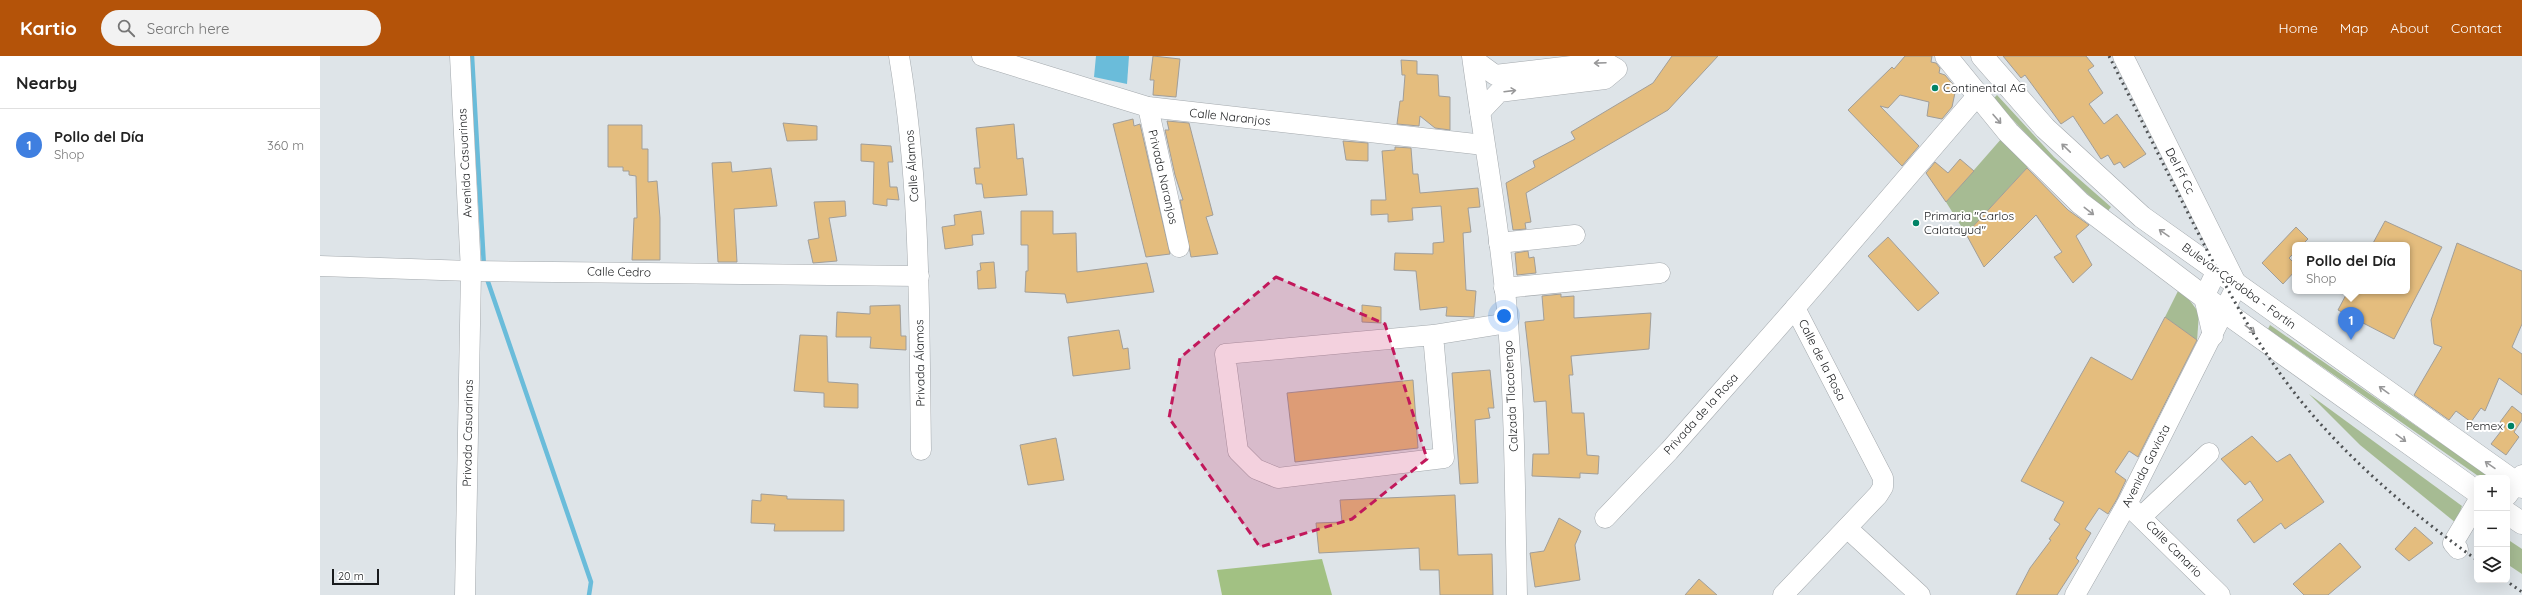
<!DOCTYPE html>
<meta charset="utf-8">
<style>
body{margin:0;font-family:Quicksand,sans-serif;background:#f2f2f2;color:#222}
.controls{position:absolute;right:12px;bottom:12px;display:grid;overflow:hidden;border-radius:6px;box-shadow:0 4px 16px #0002}
.controls button{width:36px;height:36px;display:grid;place-items:center;padding:0;border:0;border-bottom:1px solid #e0e0e0;background:#fff;color:#222;font:20px sans-serif}
.scale{position:absolute;left:12px;bottom:10px;width:47px;box-sizing:border-box;padding-left:4px;border:2px solid #191b1d;border-top:0;font-size:11px;line-height:14px;white-space:nowrap;color:#191b1d;-webkit-text-stroke:3px #fff;paint-order:stroke}
.you{position:absolute;left:1184px;top:260px;width:14px;height:14px;margin:-10px;border:3px solid #fff;border-radius:50%;background:#1a73e8;box-shadow:0 0 0 6px #1a73e833}
.badge{display:grid;place-items:center;width:26px;height:26px;border-radius:50%;background:#b45309;color:#fff;font-size:13px;font-weight:700}
.pin{position:absolute;translate:-50% -33px;filter:drop-shadow(0 1px 2px #0008)}
.pin::after{content:'';position:absolute;top:21px;width:14px;height:12px;background:inherit;clip-path:polygon(0 0,100% 0,50% 100%)}
.popup{position:absolute;left:1972px;top:186px;width:118px;height:52px;box-sizing:border-box;display:grid;place-content:center;border-radius:6px;background:#fff;filter:drop-shadow(0 1px 3px #0005);font-size:13px;white-space:nowrap;color:#767676}
.popup b{font-size:15px;color:#222}
.popup::after{content:'';position:absolute;left:50%;top:100%;margin-left:-8px;border:8px solid transparent;border-top-color:#fff}
.list{margin:0;padding:0;list-style:none}
h2{display:flex;justify-content:space-between;align-items:center;height:52px;margin:0;padding:0 16px;font-size:17px}
h2 small{font-size:13px;font-weight:400;color:#767676}
.list li{display:grid;grid-template-columns:26px 1fr auto;gap:12px;align-items:center;box-sizing:border-box;height:72px;padding:0 16px;border-top:1px solid #e0e0e0}
.list b{display:block;font-size:15px;white-space:nowrap}
.list p{margin:0;font-size:13px;white-space:nowrap;color:#767676}
.list em{font-size:13px;font-style:normal;color:#767676}
.icon{flex:none;width:22px;height:22px;fill:none;stroke:currentColor;stroke-width:2;stroke-linecap:round;stroke-linejoin:round}
.map{position:relative;flex:none;width:2202px;height:539px;overflow:hidden}
header{display:flex;align-items:center;gap:24px;box-sizing:border-box;height:56px;padding:0 20px;background:#b45309;color:#fff}
header strong{font-size:19px}
nav{display:flex;gap:22px;margin-inline-start:auto;font-size:14px}
.search{width:280px;height:36px;background:#f2f2f2;display:flex;align-items:center;gap:10px;box-sizing:border-box;padding:0 14px;border-radius:22px;color:#767676;font-size:15px}
main{display:flex}
aside{flex:1;background:#fff}
.map>svg:first-child{display:block}
.green{fill:#a6bb93}
.forest{fill:#a2c183}
.water{fill:#6abcda}
.lines{fill:none;stroke-linecap:round;stroke-linejoin:round}
.stream{stroke:#6abcda;stroke-width:4.5}
.building{fill:#e4bd7e;stroke:#a19e99}
.minor-casing{stroke:#a4a9ad;stroke-width:21}
.major-casing{stroke:#a4a9ad;stroke-width:23}
.minor{stroke:#fff;stroke-width:20}
.major{stroke:#fff;stroke-width:22}
.rail{stroke:#4f5254;stroke-width:3;stroke-dasharray:2 4;stroke-linecap:butt}
.oneway{stroke:#989899}
.marked{fill:#c2185b;fill-opacity:0.2;stroke:#c2185b;stroke-width:3;stroke-dasharray:8 5;stroke-linejoin:round}
.poi-dot{fill:#008366;stroke:#fff;stroke-width:1.5}
.labels{text-anchor:middle;stroke-width:4;stroke-linejoin:round;paint-order:stroke}
.poi-label{font-size:12px;fill:#191b1d;stroke:#fff;text-anchor:start}
.street-label{font-size:12px;fill:#191b1d;stroke:#fff}
</style>
<header>
<strong>Kartio</strong>
<div class="search"><svg class="icon" aria-label="search" viewBox="0 0 24 24"><circle cx="10" cy="10" r="6"/><path d="M15 15l6 6"/></svg>Search here</div>
<nav><a>Home</a><a>Map</a><a>About</a><a>Contact</a></nav>
</header>
<main>
<aside>
<h2>Nearby<small></small></h2>
<ul class="list">
<li><span class="badge" style="background:#3f7fe0">1</span><div><b>Pollo del Día</b><p>Shop</p></div><em>360 m</em></li>
</ul>
</aside>
<div class="map">
<svg width="2202" height="539" viewBox="0 0 2202 539">
<rect width="100%" height="100%" fill="#dee4e8"/>
<!-- green -->
<g class="green">
<path d="M 1677,39 L 1734,101 L 1791,151 L 1787,156 L 1731,104 L 1673,43 Z"/>
<path d="M 1682,82 L 1708,111 L 1646,178 L 1626,146 Z"/>
<path d="M 1860,231 L 1879,257 L 1877,285 L 1845,261 Z"/>
<path d="M 1950,269 L 2170,421 L 2170,422 L 2161,422 L 1948,273 Z"/>
<path d="M 1989,338 L 2142,450 L 2136,467 L 2040,389 Z"/>
<path d="M 2187,483 L 2202,493 L 2202,518 L 2187,508 Z"/>
</g>
<!-- forest -->
<path class="forest" d="M 1002,503 L 1012,539 L 902,539 L 897,514 Z"/>
<!-- water -->
<path class="water" d="M 776,0 L 809,0 L 807,28 L 774,21 Z"/>
<g class="lines">
<!-- stream -->
<g class="stream">
<path d="M 152,0 L 164,211"/>
<path d="M 166,220 L 271,526 L 269,539"/>
</g>
</g>
<!-- building -->
<g class="building">
<path d="M 833,0 L 860,3 L 856,41 L 833,39 L 834,24 L 830,24 Z"/>
<path d="M 1352,0 L 1398,0 L 1348,54 L 1206,137 L 1211,166 L 1205,167 L 1206,173 L 1193,174 L 1186,127 L 1215,111 L 1213,105 L 1255,83 L 1251,76 L 1333,27 Z"/>
<path d="M 1585,0 L 1612,0 L 1611,6 L 1616,7 L 1620,12 L 1619,17 L 1625,19 L 1636,32 L 1632,51 L 1622,63 L 1607,60 L 1609,46 L 1580,39 L 1568,52 L 1560,50 L 1599,90 L 1582,110 L 1528,54 L 1572,11 L 1574,13 Z"/>
<path d="M 1683,0 L 1766,0 L 1774,10 L 1768,14 L 1783,37 L 1769,48 L 1784,68 L 1797,58 L 1826,98 L 1804,112 L 1800,106 L 1794,109 L 1788,99 L 1781,103 L 1753,60 L 1741,68 L 1705,19 L 1701,22 Z"/>
<path d="M 1081,4 L 1097,5 L 1097,18 L 1118,19 L 1119,40 L 1130,41 L 1130,74 L 1115,72 L 1100,60 L 1099,70 L 1077,68 L 1080,45 L 1083,45 L 1085,19 L 1082,19 Z"/>
<path d="M 813,63 L 814,70 L 820,68 L 850,198 L 826,201 L 793,68 Z"/>
<path d="M 847,65 L 869,67 L 893,159 L 886,161 L 898,198 L 871,201 L 860,144 L 863,144 L 855,119 L 845,74 L 849,74 Z"/>
<path d="M 463,67 L 497,70 L 497,84 L 467,85 Z"/>
<path d="M 694,68 L 697,103 L 703,102 L 707,139 L 664,142 L 662,128 L 656,128 L 654,112 L 660,112 L 656,72 Z"/>
<path d="M 288,69 L 322,69 L 322,93 L 328,93 L 328,126 L 337,125 L 340,162 L 340,204 L 312,204 L 314,162 L 317,162 L 316,120 L 309,119 L 309,115 L 303,115 L 303,111 L 288,111 Z"/>
<path d="M 1023,85 L 1048,87 L 1048,105 L 1026,104 Z"/>
<path d="M 541,88 L 571,90 L 573,106 L 568,106 L 570,131 L 577,131 L 579,144 L 567,143 L 567,150 L 553,148 L 554,106 L 541,105 Z"/>
<path d="M 1075,91 L 1091,92 L 1093,118 L 1098,118 L 1100,137 L 1158,132 L 1160,151 L 1148,152 L 1151,176 L 1143,177 L 1146,234 L 1156,235 L 1154,261 L 1126,260 L 1127,251 L 1100,254 L 1096,215 L 1074,214 L 1075,197 L 1113,198 L 1113,187 L 1124,186 L 1121,150 L 1092,152 L 1093,164 L 1068,166 L 1068,158 L 1051,159 L 1051,144 L 1066,144 L 1062,95 L 1075,94 Z"/>
<path d="M 1640,103 L 1654,115 L 1626,146 L 1606,117 L 1615,106 L 1628,117 Z"/>
<path d="M 411,106 L 412,116 L 451,112 L 457,150 L 414,153 L 417,206 L 398,206 L 392,107 Z"/>
<path d="M 1707,112 L 1748,154 L 1769,169 L 1756,180 L 1772,209 L 1753,227 L 1734,201 L 1742,196 L 1716,159 L 1664,211 L 1646,178 Z"/>
<path d="M 525,145 L 526,160 L 509,162 L 517,205 L 493,207 L 488,184 L 499,182 L 494,146 Z"/>
<path d="M 661,155 L 664,178 L 652,179 L 653,189 L 625,193 L 622,171 L 635,169 L 634,159 Z"/>
<path d="M 701,155 L 733,155 L 733,178 L 756,177 L 757,216 L 827,207 L 834,236 L 747,247 L 745,238 L 705,236 L 706,215 L 708,215 L 708,189 L 701,189 Z"/>
<path d="M 2065,165 L 2122,191 L 2074,283 L 2018,254 L 2028,235 L 2087,235 L 2087,189 L 2052,189 Z"/>
<path d="M 1976,171 L 1988,183 L 1982,189 L 1975,189 L 1975,196 L 1969,202 L 1975,208 L 1975,215 L 1963,228 L 1942,207 Z"/>
<path d="M 1568,181 L 1619,237 L 1598,255 L 1548,200 Z"/>
<path d="M 2137,187 L 2202,215 L 2202,268 L 2192,291 L 2202,298 L 2202,339 L 2179,322 L 2165,355 L 2161,352 L 2151,366 L 2136,355 L 2129,364 L 2094,339 L 2122,291 L 2114,288 L 2111,264 Z"/>
<path d="M 1208,195 L 1209,202 L 1214,201 L 1216,217 L 1197,219 L 1195,197 Z"/>
<path d="M 674,206 L 676,232 L 658,233 L 657,215 L 661,214 L 660,207 Z"/>
<path d="M 1241,238 L 1241,241 L 1254,240 L 1254,262 L 1331,257 L 1329,293 L 1251,300 L 1253,319 L 1249,319 L 1252,357 L 1264,357 L 1267,399 L 1279,400 L 1278,418 L 1260,417 L 1260,422 L 1212,420 L 1213,398 L 1229,398 L 1226,345 L 1214,346 L 1205,266 L 1224,264 L 1222,240 Z"/>
<path d="M 580,249 L 581,280 L 586,280 L 586,294 L 550,292 L 551,281 L 516,281 L 517,256 L 550,258 L 550,250 Z"/>
<path d="M 1042,249 L 1061,251 L 1061,267 L 1042,266 Z"/>
<path d="M 1845,261 L 1877,284 L 1818,401 L 1809,395 L 1795,416 L 1806,424 L 1797,443 L 1788,458 L 1779,452 L 1765,473 L 1771,477 L 1756,502 L 1759,505 L 1737,539 L 1696,539 L 1710,512 L 1731,484 L 1729,483 L 1740,468 L 1734,464 L 1744,446 L 1701,425 L 1771,301 L 1812,324 Z"/>
<path d="M 799,274 L 803,293 L 808,292 L 810,313 L 753,320 L 748,281 Z"/>
<path d="M 480,279 L 507,280 L 508,326 L 538,328 L 538,352 L 504,351 L 504,337 L 474,335 Z"/>
<path d="M 1170,314 L 1174,352 L 1168,352 L 1170,362 L 1155,364 L 1158,427 L 1140,428 L 1132,317 Z"/>
<path d="M 1093,324 L 1098,392 L 975,406 L 967,337 Z"/>
<path d="M 2192,350 L 2202,358 L 2202,364 L 2194,376 L 2199,381 L 2186,399 L 2171,388 L 2185,370 L 2180,366 Z"/>
<path d="M 1932,380 L 1957,406 L 1970,398 L 2004,446 L 1965,473 L 1961,467 L 1934,487 L 1917,464 L 1943,444 L 1930,425 L 1925,429 L 1901,403 Z"/>
<path d="M 736,382 L 744,424 L 708,429 L 700,389 Z"/>
<path d="M 441,438 L 467,440 L 467,443 L 524,444 L 524,475 L 454,475 L 455,468 L 431,467 L 432,444 L 441,445 Z"/>
<path d="M 1135,439 L 1138,499 L 1172,498 L 1173,539 L 1120,539 L 1119,514 L 1100,514 L 1099,492 L 999,497 L 996,467 L 1022,466 L 1020,444 Z"/>
<path d="M 1239,462 L 1261,475 L 1255,489 L 1260,524 L 1215,531 L 1210,497 L 1224,495 Z"/>
<path d="M 2095,471 L 2113,487 L 2089,505 L 2075,493 Z"/>
<path d="M 2020,487 L 2041,511 L 2008,539 L 1984,539 L 1973,528 Z"/>
<path d="M 1379,523 L 1397,539 L 1365,539 Z"/>
</g>
<g class="lines">
<!-- minor casing -->
<g class="minor-casing">
<g id="minor">
<path d="M 140,0 L 151,215 L 145,539"/>
<path d="M 579,0 C 601,130 599,262 601,394"/>
<path d="M 662,0 L 828,51 L 1164,89"/>
<path d="M 1152,0 C 1164,89 1181,178 1188,267 C 1195,357 1195,448 1197,539"/>
<path d="M 1153,3 L 1175,19 L 1285,6 L 1297,13 L 1285,23 L 1179,36 L 1160,56"/>
<path d="M 828,51 L 859,191"/>
<path d="M 1179,187 L 1255,179"/>
<path d="M 0,210 L 151,215 L 599,220"/>
<path d="M 1184,232 L 1340,217"/>
<path d="M 1113,279 L 1124,402 L 958,422 L 936,413 L 918,395 L 905,298 L 1113,279 L 1188,267"/>
<path d="M 1893,280 L 1884,241 L 1897,214"/>
<path d="M 2187,440 L 2202,419"/>
<path d="M 1807,448 L 1900,539"/>
<path d="M 1821,461 L 1889,397"/>
<path d="M 1285,462 L 1349,395 L 1475,252"/>
<path d="M 1527,472 L 1600,539"/>
<path d="M 2138,493 L 2133,487 L 2157,447"/>
<path d="M 1463,539 L 1558,439 L 1563,431 L 1563,422 L 1475,252 L 1657,40"/>
<path d="M 1755,539 L 1807,448 L 1917,229 L 1803,0"/>
</g>
</g>
<!-- major casing -->
<g class="major-casing">
<g id="major">
<path d="M 1626,0 L 1688,76 L 1760,147 L 1884,241 L 2157,436"/>
<path d="M 1662,0 L 1725,72 L 1822,161 L 2202,431"/>
<path d="M 2187,457 L 2202,467"/>
</g>
</g>
<!-- minor -->
<use href="#minor" class="minor"/>
<!-- major -->
<use href="#major" class="major"/>
<!-- rail -->
<g class="rail">
<path d="M 1789,0 C 1816,53 1842,106 1869,159 C 1904,228 1940,298 1991,357 C 2039,413 2097,461 2157,504"/>
<path d="M 2185,524 L 2202,536"/>
</g>
</g>
<!-- one-way arrows -->
<defs><path id="oneway-shaft" d="M-6 0H5M1.5-3L5.5 0L1.5 3" fill="none" stroke-width="1.6" stroke-linecap="round" stroke-linejoin="round"/></defs>
<g class="oneway">
<use href="#oneway-shaft" transform="translate(1280 7) rotate(178)"/>
<use href="#oneway-shaft" transform="translate(1190 35) rotate(-7)"/>
<use href="#oneway-shaft" transform="translate(1677 63) rotate(49)"/>
<use href="#oneway-shaft" transform="translate(1746 92) rotate(-136)"/>
<use href="#oneway-shaft" transform="translate(1769 155) rotate(38)"/>
<use href="#oneway-shaft" transform="translate(1844 177) rotate(-145)"/>
<use href="#oneway-shaft" transform="translate(1930 273) rotate(37)"/>
<use href="#oneway-shaft" transform="translate(2064 334) rotate(-144)"/>
<use href="#oneway-shaft" transform="translate(2081 382) rotate(36)"/>
<use href="#oneway-shaft" transform="translate(2170 409) rotate(-145)"/>
</g>
<!-- marked area -->
<path class="marked" d="M 956,221 L 1065,268 L 1107,403 L 1032,463 L 940,491 L 849,362 L 860,302 Z"/>
<!-- markers -->
<g class="poi-dot">
<circle cx="1615" cy="32" r="4"/>
<circle cx="1596" cy="167" r="4"/>
<circle cx="2191" cy="370" r="4"/>
</g>
<g class="labels">
<!-- poi labels -->
<g class="poi-label">
<text x="1623" y="36">Continental AG</text>
<text x="1604" y="164">Primaria "Carlos<tspan x="1604" dy="14">Calatayud"</tspan></text>
<text x="2183" y="374" text-anchor="end">Pemex</text>
</g>
<!-- street labels -->
<g class="street-label">
<text transform="translate(910 61) rotate(6)" y="4">Calle Naranjos</text>
<text transform="translate(145 107) rotate(-93)" y="4">Avenida Casuarinas</text>
<text transform="translate(592 110) rotate(-94)" y="4">Calle Álamos</text>
<text transform="translate(1860 115) rotate(63)" y="4">Del Ff Cc</text>
<text transform="translate(843 121) rotate(77)" y="4">Privada Naranjos</text>
<text transform="translate(299 216) rotate(1)" y="4">Calle Cedro</text>
<text transform="translate(1919 230) rotate(36)" y="4">Bulevar Córdoba - Fortín</text>
<text transform="translate(1502 304) rotate(63)" y="4">Calle de la Rosa</text>
<text transform="translate(600 307) rotate(-91)" y="4">Privada Álamos</text>
<text transform="translate(1191 340) rotate(-93)" y="4">Calzada Tlacotengo</text>
<text transform="translate(1381 358) rotate(-48)" y="4">Privada de la Rosa</text>
<text transform="translate(148 377) rotate(-89)" y="4">Privada Casuarinas</text>
<text transform="translate(1826 410) rotate(-63)" y="4">Avenida Gaviota</text>
<text transform="translate(1854 493) rotate(45)" y="4">Calle Canario</text>
</g>
</g>
</svg>
<div class="controls">
<button>+</button>
<button>−</button>
<button><svg class="icon" aria-label="layers" viewBox="0 0 24 24"><path d="M12 4l9 5-9 5-9-5zM3 14l9 5 9-5"/></svg></button>
</div>
<div class="scale">20 m</div>
<div class="you"></div>
<div class="pin badge" style="left:2031px;top:284px;background:#3f7fe0">1</div>
<div class="popup"><b>Pollo del Día</b>Shop</div>
</div>
</main>
